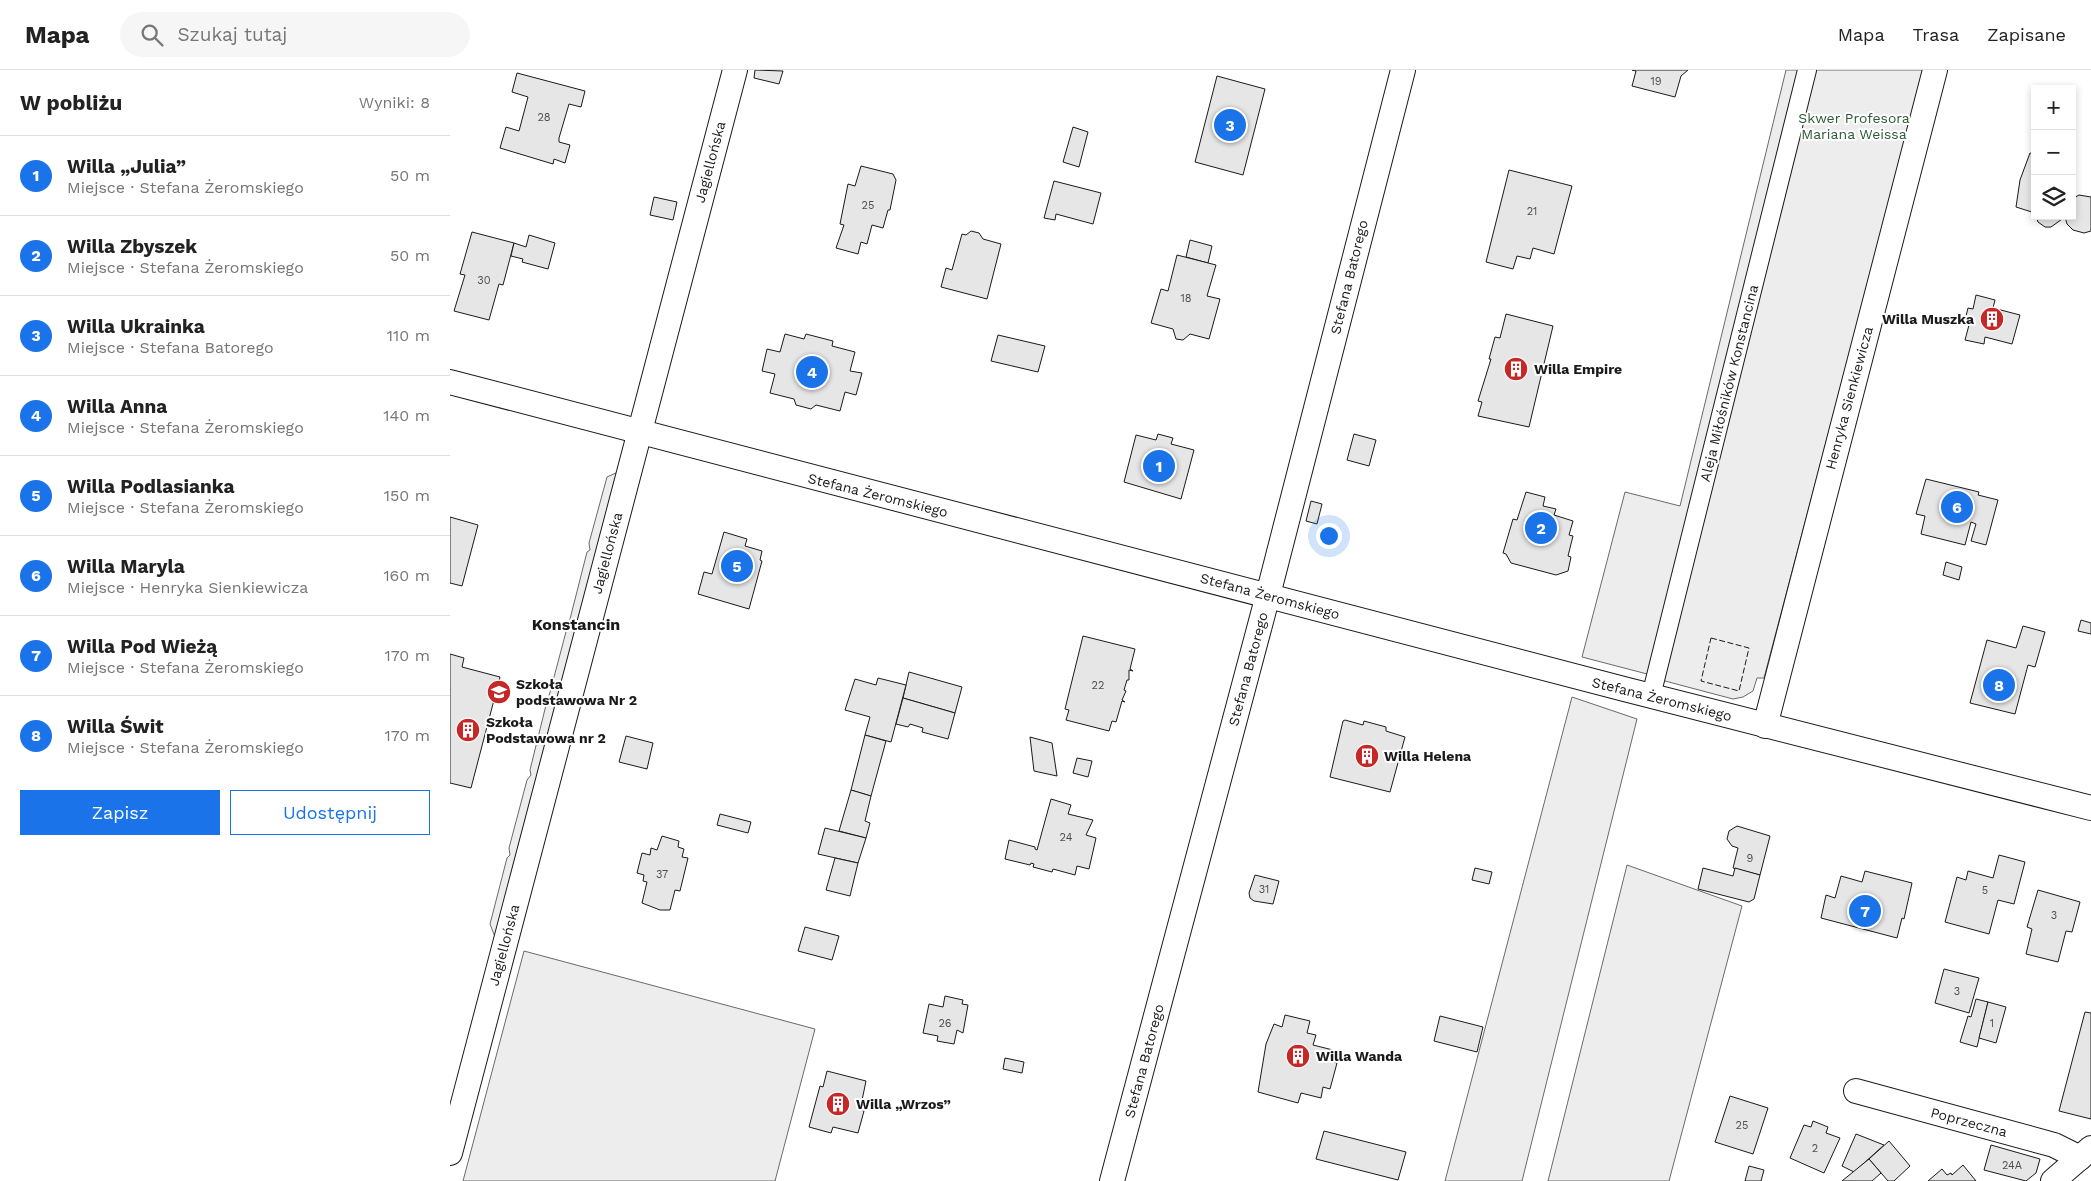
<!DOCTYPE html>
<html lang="pl">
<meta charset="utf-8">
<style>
body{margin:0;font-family:"Work Sans",sans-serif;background:#f6f6f6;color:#222}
.controls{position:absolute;right:15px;top:15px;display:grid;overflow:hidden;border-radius:0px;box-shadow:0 2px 8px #0003}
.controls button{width:45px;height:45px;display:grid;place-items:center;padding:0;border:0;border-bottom:1px solid #e0e0e0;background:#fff;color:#222;font:25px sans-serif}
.you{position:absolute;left:878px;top:465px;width:18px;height:18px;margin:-12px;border:4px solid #fff;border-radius:50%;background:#1a73e8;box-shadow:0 0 0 8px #1a73e833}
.badge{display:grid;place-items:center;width:32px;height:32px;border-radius:50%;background:#1a73e8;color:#fff;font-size:16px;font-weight:700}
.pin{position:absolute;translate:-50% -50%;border:2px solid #fff;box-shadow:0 1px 5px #0006}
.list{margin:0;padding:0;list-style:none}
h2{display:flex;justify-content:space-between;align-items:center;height:65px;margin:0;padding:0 20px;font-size:21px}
h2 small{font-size:16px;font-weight:400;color:#767676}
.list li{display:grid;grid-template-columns:32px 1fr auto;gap:15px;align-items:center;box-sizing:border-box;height:80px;padding:0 20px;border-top:1px solid #e0e0e0}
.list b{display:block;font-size:19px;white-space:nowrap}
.list p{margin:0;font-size:16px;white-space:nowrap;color:#767676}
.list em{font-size:16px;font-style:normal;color:#767676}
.actions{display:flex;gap:10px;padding:15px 20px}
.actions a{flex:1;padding:11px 0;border:1px solid #1a73e8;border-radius:0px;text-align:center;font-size:18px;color:#1a73e8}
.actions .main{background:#1a73e8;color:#fff}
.icon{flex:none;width:28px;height:28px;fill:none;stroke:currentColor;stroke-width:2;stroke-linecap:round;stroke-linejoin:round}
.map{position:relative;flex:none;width:1641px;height:1111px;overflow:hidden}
header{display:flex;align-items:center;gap:30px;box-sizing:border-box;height:70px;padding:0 25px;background:#fff;border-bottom:1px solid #e0e0e0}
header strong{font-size:24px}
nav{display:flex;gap:28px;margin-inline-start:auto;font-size:18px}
.search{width:350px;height:45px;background:#f6f6f6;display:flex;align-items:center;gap:12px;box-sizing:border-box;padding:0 18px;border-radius:28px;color:#767676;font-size:19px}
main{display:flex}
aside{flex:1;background:#fff}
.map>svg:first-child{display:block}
.built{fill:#ededed;stroke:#6a6a6a}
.building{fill:#e6e6e6;stroke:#1a1a1a}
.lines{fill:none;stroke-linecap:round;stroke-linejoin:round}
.pedestrian-casing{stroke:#1a1a1a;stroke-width:20}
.minor-casing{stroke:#1a1a1a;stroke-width:26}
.pedestrian{stroke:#fff;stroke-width:18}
.minor{stroke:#fff;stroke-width:24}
.fence{stroke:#1a1a1a;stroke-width:1;stroke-dasharray:6 2.5;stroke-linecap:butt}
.labels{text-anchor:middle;stroke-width:4;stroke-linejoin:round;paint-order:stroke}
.number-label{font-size:11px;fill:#4d4d4d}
.park-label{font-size:14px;fill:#2b5a34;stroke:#fff}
.street-label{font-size:14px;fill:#1a1a1a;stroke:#fff}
.poi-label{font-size:14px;font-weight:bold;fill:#1a1a1a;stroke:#fff;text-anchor:start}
.quarter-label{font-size:16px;font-weight:bold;fill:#1a1a1a;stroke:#fff}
</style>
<header>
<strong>Mapa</strong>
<div class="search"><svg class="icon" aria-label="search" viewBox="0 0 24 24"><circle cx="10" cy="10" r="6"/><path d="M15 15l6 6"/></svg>Szukaj tutaj</div>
<nav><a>Mapa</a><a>Trasa</a><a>Zapisane</a></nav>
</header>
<main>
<aside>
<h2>W pobliżu<small>Wyniki: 8</small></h2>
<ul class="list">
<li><span class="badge">1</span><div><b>Willa „Julia”</b><p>Miejsce · Stefana Żeromskiego</p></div><em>50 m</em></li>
<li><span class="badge">2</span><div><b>Willa Zbyszek</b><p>Miejsce · Stefana Żeromskiego</p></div><em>50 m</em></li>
<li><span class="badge">3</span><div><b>Willa Ukrainka</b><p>Miejsce · Stefana Batorego</p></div><em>110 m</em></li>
<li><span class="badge">4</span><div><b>Willa Anna</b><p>Miejsce · Stefana Żeromskiego</p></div><em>140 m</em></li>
<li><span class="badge">5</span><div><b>Willa Podlasianka</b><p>Miejsce · Stefana Żeromskiego</p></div><em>150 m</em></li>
<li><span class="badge">6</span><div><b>Willa Maryla</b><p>Miejsce · Henryka Sienkiewicza</p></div><em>160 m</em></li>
<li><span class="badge">7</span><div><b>Willa Pod Wieżą</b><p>Miejsce · Stefana Żeromskiego</p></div><em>170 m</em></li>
<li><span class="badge">8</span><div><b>Willa Świt</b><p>Miejsce · Stefana Żeromskiego</p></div><em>170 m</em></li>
</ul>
<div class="actions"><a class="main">Zapisz</a><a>Udostępnij</a></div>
</aside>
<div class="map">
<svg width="1641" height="1111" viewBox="0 0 1641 1111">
<rect width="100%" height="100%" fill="#fff"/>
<!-- built -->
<g class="built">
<path d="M 1336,0 L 1351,0 L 1201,605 L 1132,587 L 1175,422 L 1230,436 Z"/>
<path d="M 1363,0 L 1474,0 L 1314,608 L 1307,608 L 1303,621 L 1293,627 L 1283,629 L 1215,611 L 1211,608 Z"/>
<path d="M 168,402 L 45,867 L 40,854 L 57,788 L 60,785 L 59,778 L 77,710 L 81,705 L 80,700 L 96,635 L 100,632 L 99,626 L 117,558 L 120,556 L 120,549 L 137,482 L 140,480 L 139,473 L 157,407 Z"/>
<path d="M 1122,627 L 1187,649 L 1072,1111 L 995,1111 Z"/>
<path d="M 1177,795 L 1292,836 L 1219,1111 L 1098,1111 Z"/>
<path d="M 74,881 L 365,959 L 325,1111 L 13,1111 Z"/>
</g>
<!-- building -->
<g class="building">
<path d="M 305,0 L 333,1 L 329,14 L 304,8 Z"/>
<path d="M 1182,0 L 1238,0 L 1231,6 L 1225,27 L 1182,16 L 1186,1 Z"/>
<path d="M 67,3 L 135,21 L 131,37 L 119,34 L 109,68 L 109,72 L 120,75 L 115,93 L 104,89 L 103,94 L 50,78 L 56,57 L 69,61 L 78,27 L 62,22 Z"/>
<path d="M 767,6 L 815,19 L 793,105 L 745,92 Z"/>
<path d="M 623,57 L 638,62 L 629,97 L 613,92 Z"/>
<path d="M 1580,83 L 1585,84 L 1585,143 L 1566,137 L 1570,110 Z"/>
<path d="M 411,96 L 443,104 L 446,110 L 440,140 L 438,140 L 433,158 L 422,155 L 417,174 L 411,172 L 408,184 L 386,178 L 394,155 L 390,154 L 398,114 L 405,116 Z"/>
<path d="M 1059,100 L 1122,116 L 1104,184 L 1083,178 L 1080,189 L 1067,186 L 1063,199 L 1036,192 Z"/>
<path d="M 604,111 L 651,123 L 643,154 L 606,144 L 605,150 L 594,148 Z"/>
<path d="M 1629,125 L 1641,127 L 1641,161 L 1634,163 L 1623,160 L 1617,154 L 1615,147 L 1601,157 L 1595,157 L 1588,152 L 1586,146 L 1622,146 L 1622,129 Z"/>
<path d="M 204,127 L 227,132 L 223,150 L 200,145 Z"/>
<path d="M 521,161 L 529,163 L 533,169 L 551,174 L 537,229 L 491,217 L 496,198 L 502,200 L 512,164 L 516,165 Z"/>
<path d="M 22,162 L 64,173 L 53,215 L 49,214 L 39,250 L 4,241 L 15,205 L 10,204 Z"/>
<path d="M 79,165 L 105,173 L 98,199 L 72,192 L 73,189 L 61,186 L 64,173 L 76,177 Z"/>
<path d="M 740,170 L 762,176 L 758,193 L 736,187 Z"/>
<path d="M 727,185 L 766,195 L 757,226 L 770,229 L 759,269 L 740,264 L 733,270 L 726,269 L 723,259 L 701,253 L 711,219 L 718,221 Z"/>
<path d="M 1526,225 L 1545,230 L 1543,238 L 1570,245 L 1562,274 L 1535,267 L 1534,274 L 1515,270 L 1519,255 L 1514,254 L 1518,238 L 1523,239 Z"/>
<path d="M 1056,244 L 1103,256 L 1079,357 L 1028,346 L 1032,332 L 1028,331 L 1041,289 L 1039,289 L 1045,267 L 1050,268 Z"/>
<path d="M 335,264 L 354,269 L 356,264 L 383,271 L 382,276 L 405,282 L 400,301 L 412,303 L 406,325 L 395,322 L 390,341 L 366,335 L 361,339 L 346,335 L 344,329 L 320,323 L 325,304 L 312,301 L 317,279 L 330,282 Z"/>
<path d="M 548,265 L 595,276 L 588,302 L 541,291 Z"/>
<path d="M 708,364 L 723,368 L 721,374 L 744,380 L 731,429 L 674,412 L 686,365 L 706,370 Z"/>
<path d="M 904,364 L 926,370 L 919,396 L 897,390 Z"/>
<path d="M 1476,409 L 1529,422 L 1528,425 L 1548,430 L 1536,475 L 1521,471 L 1526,454 L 1521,452 L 1515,475 L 1471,464 L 1475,446 L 1466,444 Z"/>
<path d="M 1076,422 L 1095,427 L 1093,436 L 1106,439 L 1104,445 L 1123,451 L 1119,465 L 1123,466 L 1118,486 L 1121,487 L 1118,501 L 1106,505 L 1061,493 L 1056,484 L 1053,483 L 1063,449 L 1067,450 Z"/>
<path d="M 861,431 L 872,434 L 867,454 L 856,451 Z"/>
<path d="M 0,447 L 28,455 L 12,516 L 0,513 Z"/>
<path d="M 274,462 L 297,469 L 295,476 L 312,481 L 310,490 L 312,491 L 299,539 L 248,524 L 254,502 L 262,504 Z"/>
<path d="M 1496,492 L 1512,497 L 1509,510 L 1493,505 Z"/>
<path d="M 1631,550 L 1641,553 L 1641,564 L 1628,561 Z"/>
<path d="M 1573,556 L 1595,562 L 1585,597 L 1578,595 L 1565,644 L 1520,633 L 1537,570 L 1566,578 Z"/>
<path d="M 633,566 L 685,579 L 680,599 L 683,601 L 679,600 L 679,610 L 677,610 L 674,620 L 676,621 L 672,630 L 675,632 L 672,631 L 666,652 L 662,651 L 659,661 L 616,650 L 619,640 L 615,639 Z"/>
<path d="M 0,584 L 14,588 L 12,597 L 50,607 L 21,718 L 0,713 Z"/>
<path d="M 459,602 L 512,617 L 505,643 L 453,628 Z"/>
<path d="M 428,608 L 456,615 L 441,672 L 415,665 L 420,647 L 395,640 L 405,609 L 426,615 Z"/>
<path d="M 453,628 L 505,643 L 498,669 L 472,662 L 473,658 L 460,654 L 458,657 L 446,654 Z"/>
<path d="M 895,650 L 913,655 L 914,651 L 936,657 L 936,661 L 955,667 L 940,722 L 880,707 L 893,651 Z"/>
<path d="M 415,665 L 436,671 L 421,726 L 401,720 Z"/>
<path d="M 176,666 L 203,673 L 197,699 L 169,692 Z"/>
<path d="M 580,667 L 602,673 L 607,706 L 584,701 Z"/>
<path d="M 627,688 L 642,691 L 638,707 L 623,703 Z"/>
<path d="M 401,720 L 421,726 L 415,751 L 420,753 L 416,768 L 389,761 Z"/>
<path d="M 601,729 L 621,735 L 618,744 L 643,750 L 636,765 L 646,768 L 639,799 L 627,796 L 625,805 L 603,799 L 602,802 L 583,797 L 584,794 L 581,793 L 580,795 L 555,789 L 559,770 L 585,777 L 585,779 L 587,780 Z"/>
<path d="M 270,744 L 301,752 L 298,763 L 267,755 Z"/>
<path d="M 1287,756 L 1320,766 L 1310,805 L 1283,798 L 1288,778 L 1282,776 L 1277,769 L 1279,761 Z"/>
<path d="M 375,758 L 416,768 L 408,793 L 368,784 Z"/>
<path d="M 212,766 L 229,771 L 228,777 L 234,779 L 232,787 L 238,788 L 230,821 L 225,820 L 220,840 L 210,840 L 192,833 L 197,812 L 193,811 L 194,805 L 187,803 L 192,783 L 200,785 L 201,778 L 207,780 Z"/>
<path d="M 1549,785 L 1575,792 L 1564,834 L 1548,830 L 1539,864 L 1495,852 L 1507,807 L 1516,810 L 1518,801 L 1543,808 Z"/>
<path d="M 385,788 L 408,793 L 400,826 L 376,820 Z"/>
<path d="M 1025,798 L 1042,802 L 1039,814 L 1022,810 Z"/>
<path d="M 1253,798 L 1283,806 L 1285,798 L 1310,805 L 1304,829 L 1299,832 L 1248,819 Z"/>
<path d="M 1415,801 L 1462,813 L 1454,849 L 1452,848 L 1447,868 L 1371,848 L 1376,825 L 1385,828 L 1391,806 L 1412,812 Z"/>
<path d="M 805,805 L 829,811 L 823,834 L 804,831 L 800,828 L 799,823 Z"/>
<path d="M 1588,820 L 1630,832 L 1622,862 L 1616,861 L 1608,892 L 1576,884 L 1582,859 L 1577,857 Z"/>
<path d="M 355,857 L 389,866 L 382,890 L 348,881 Z"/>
<path d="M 1494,899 L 1529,908 L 1519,943 L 1485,933 Z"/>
<path d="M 495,926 L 513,930 L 512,934 L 518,935 L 513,963 L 507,960 L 504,974 L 487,971 L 488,966 L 473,963 L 479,934 L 493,937 Z"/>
<path d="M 1526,929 L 1538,932 L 1527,977 L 1510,972 L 1518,946 L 1521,947 Z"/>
<path d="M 1538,932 L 1556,937 L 1546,973 L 1529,968 Z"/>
<path d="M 1635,942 L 1641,943 L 1641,1049 L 1609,1041 Z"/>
<path d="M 835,945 L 860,951 L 857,963 L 866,965 L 863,975 L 883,980 L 880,991 L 887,993 L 880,1019 L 873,1017 L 871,1028 L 851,1023 L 848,1033 L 808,1022 L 816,974 L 824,954 L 832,957 Z"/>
<path d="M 990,946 L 1033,957 L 1027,982 L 984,971 Z"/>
<path d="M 555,988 L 574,992 L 572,1003 L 553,999 Z"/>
<path d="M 377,1001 L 416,1011 L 410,1040 L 414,1041 L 408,1063 L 383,1057 L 381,1063 L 359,1057 L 370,1016 L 373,1017 Z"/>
<path d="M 1280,1026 L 1318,1038 L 1303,1084 L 1265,1072 Z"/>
<path d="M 1363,1051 L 1378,1057 L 1376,1063 L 1390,1068 L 1374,1103 L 1340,1088 L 1354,1055 L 1361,1057 Z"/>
<path d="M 874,1061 L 956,1082 L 948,1110 L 866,1089 Z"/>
<path d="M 1406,1064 L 1434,1075 L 1404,1102 L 1392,1096 Z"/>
<path d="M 1439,1071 L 1460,1096 L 1444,1111 L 1438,1111 L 1419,1089 Z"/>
<path d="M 1541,1075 L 1590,1089 L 1586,1103 L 1576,1111 L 1534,1100 Z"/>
<path d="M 1419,1089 L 1431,1103 L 1422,1111 L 1392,1111 Z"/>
<path d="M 1513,1095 L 1526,1111 L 1478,1111 L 1492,1099 L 1497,1105 L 1501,1103 L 1502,1105 Z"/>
<path d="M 1299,1096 L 1314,1100 L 1311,1111 L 1295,1111 Z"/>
</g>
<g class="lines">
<!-- pedestrian casing -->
<g class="pedestrian-casing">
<path id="pedestrian" d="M 1201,626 L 1357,0"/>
</g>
<!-- minor casing -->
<g class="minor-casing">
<g id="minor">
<path d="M 0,312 L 1174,619 L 1641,738"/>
<path d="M 1315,656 L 1485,0"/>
<path d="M 1406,1021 L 1604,1075 L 1630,1088"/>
<path d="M 0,1083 L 285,0"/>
<path d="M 662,1111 L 818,525 L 953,0"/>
<path d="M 1603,1111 L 1641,1078"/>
</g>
</g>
<!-- pedestrian -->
<use href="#pedestrian" class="pedestrian"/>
<!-- minor -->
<use href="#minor" class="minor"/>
<!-- fence -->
<path class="fence" d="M 1261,568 L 1299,578 L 1289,621 L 1251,611 Z"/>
</g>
<!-- icons -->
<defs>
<g id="building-disc" transform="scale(1.25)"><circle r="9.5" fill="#c62828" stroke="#fff"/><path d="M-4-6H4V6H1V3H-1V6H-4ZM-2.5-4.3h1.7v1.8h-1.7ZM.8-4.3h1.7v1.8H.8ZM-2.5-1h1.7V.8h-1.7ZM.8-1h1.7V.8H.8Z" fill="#fff"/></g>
<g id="school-disc" transform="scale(1.25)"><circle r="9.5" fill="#c62828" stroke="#fff"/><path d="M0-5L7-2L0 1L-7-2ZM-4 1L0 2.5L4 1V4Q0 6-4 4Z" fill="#fff"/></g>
</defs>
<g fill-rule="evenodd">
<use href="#building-disc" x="1542" y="249"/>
<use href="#building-disc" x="1066" y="299"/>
<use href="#school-disc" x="49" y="622"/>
<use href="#building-disc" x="18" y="660"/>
<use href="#building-disc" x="917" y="686"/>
<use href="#building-disc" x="848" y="986"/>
<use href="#building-disc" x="388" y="1034"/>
</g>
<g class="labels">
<!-- number labels -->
<g class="number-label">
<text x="1206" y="15">19</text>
<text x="94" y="51">28</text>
<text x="418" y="139">25</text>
<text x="1082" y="145">21</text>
<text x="34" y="214">30</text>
<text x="736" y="232">18</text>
<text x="648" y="619">22</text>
<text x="616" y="771">24</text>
<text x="1300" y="792">9</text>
<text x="212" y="808">37</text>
<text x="814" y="823">31</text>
<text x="1535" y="824">5</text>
<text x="1604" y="849">3</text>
<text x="1507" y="925">3</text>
<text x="495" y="957">26</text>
<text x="1542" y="957">1</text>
<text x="1292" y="1059">25</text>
<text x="1365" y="1082">2</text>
<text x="1562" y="1099">24A</text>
</g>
<!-- park labels -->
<g class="park-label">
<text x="1404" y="53">Skwer Profesora<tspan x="1404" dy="16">Mariana Weissa</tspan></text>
</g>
<!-- street labels -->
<g class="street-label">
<text transform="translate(260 92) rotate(-75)" y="5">Jagiellońska</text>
<text transform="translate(899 207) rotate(-76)" y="5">Stefana Batorego</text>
<text transform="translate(1279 313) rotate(-76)" y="5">Aleja Miłośników Konstancina</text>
<text transform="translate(1399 328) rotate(-75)" y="5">Henryka Sienkiewicza</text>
<text transform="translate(428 425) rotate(14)" y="5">Stefana Żeromskiego</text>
<text transform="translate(157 483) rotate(-75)" y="5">Jagiellońska</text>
<text transform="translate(820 526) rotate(15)" y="5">Stefana Żeromskiego</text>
<text transform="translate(798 599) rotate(-75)" y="5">Stefana Batorego</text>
<text transform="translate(1212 629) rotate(14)" y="5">Stefana Żeromskiego</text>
<text transform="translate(54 875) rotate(-75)" y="5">Jagiellońska</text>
<text transform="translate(694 991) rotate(-75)" y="5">Stefana Batorego</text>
<text transform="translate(1519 1052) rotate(15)" y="5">Poprzeczna</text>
</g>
<!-- poi labels -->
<g class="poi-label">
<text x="1524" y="254" text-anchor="end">Willa Muszka</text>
<text x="1084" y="304">Willa Empire</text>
<text x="66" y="619">Szkoła<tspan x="66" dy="16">podstawowa Nr 2</tspan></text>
<text x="36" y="657">Szkoła<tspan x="36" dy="16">Podstawowa nr 2</tspan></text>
<text x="934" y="691">Willa Helena</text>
<text x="866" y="991">Willa Wanda</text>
<text x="406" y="1039">Willa „Wrzos”</text>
</g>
<!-- quarter labels -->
<g class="quarter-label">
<text x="126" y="560">Konstancin</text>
</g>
</g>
</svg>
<div class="controls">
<button>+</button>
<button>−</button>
<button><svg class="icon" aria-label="layers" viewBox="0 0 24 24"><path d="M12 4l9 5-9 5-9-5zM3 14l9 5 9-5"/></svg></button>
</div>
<div class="you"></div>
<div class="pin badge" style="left:709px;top:396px">1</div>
<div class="pin badge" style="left:1091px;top:458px">2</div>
<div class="pin badge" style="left:780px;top:55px">3</div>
<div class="pin badge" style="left:362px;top:302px">4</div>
<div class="pin badge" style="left:287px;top:496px">5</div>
<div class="pin badge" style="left:1507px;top:437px">6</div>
<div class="pin badge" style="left:1415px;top:841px">7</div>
<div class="pin badge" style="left:1549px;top:615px">8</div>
</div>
</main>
